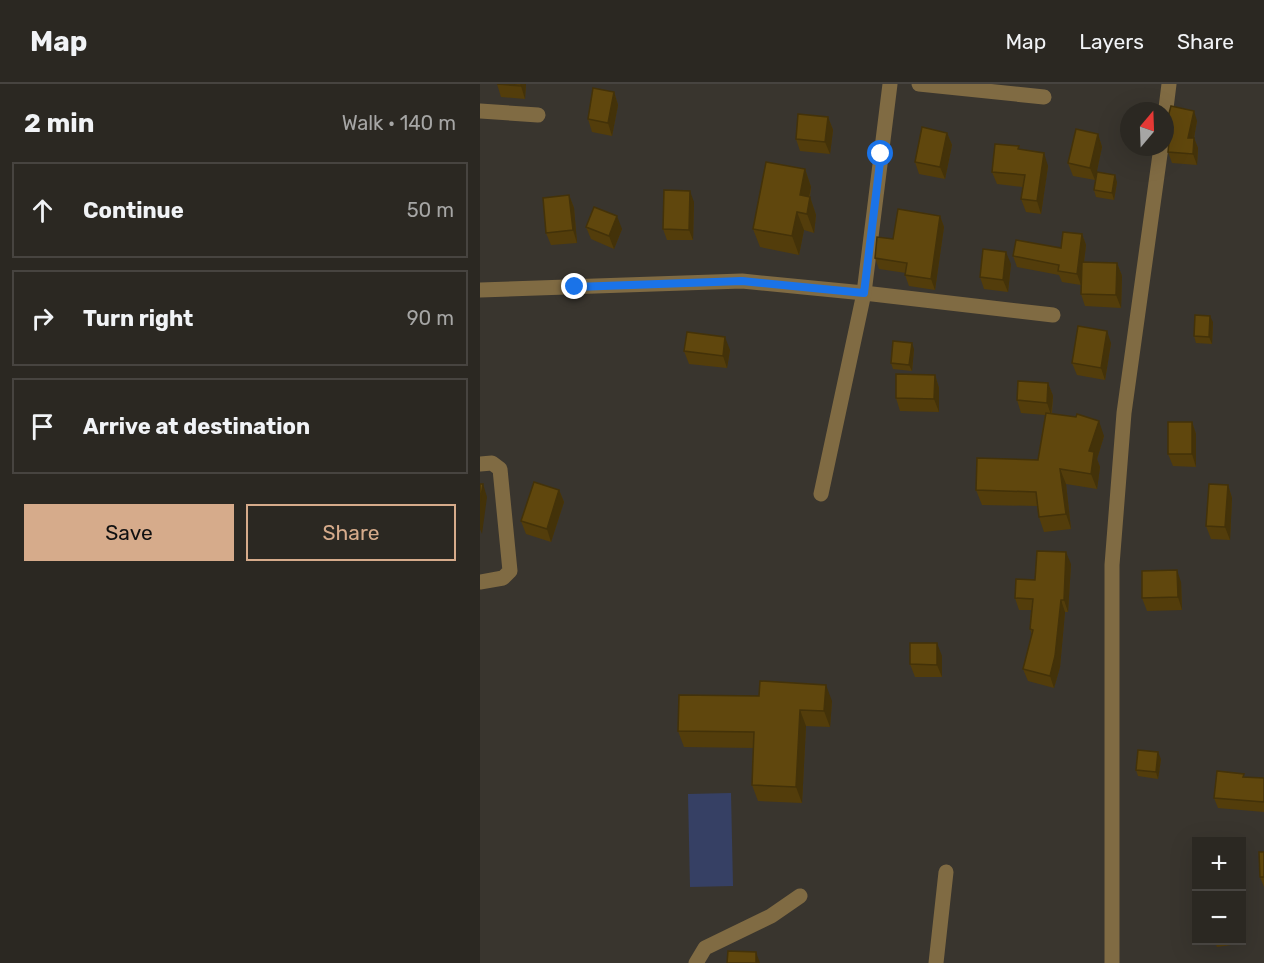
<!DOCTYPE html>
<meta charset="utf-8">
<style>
body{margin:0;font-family:Rubik,sans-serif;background:#33302a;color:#f1f3f6}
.controls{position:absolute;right:18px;bottom:18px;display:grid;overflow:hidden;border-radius:0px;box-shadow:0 6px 24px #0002}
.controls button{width:54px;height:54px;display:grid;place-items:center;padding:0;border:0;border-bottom:2px solid #474440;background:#2b2822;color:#f1f3f6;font:30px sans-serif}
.compass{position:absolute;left:640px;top:18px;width:54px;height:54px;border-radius:50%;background:#2b2822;box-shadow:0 6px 24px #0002;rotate:19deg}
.stop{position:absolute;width:18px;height:18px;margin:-14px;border:4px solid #1a73e8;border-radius:50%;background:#fff}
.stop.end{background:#1a73e8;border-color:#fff;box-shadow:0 2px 6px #0008}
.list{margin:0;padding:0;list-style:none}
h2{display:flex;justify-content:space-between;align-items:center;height:78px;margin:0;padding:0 24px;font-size:26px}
h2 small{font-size:20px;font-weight:400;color:#a6a6a5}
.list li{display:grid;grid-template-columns:39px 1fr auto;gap:18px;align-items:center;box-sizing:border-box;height:96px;margin:0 12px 12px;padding:0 12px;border:2px solid #474440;border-radius:0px}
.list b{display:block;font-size:22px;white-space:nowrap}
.list em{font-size:20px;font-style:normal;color:#a6a6a5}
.actions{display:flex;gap:12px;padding:18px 24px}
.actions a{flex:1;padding:14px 0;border:2px solid #d6ab8b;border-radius:0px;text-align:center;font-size:21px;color:#d6ab8b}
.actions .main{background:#d6ab8b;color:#111}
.icon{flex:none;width:33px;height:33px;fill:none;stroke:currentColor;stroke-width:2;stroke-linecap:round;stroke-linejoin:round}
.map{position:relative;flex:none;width:784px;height:879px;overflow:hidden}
header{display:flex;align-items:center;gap:36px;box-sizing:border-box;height:84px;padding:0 30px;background:#2b2822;border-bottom:2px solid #474440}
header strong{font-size:28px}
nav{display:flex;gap:33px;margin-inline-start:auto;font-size:21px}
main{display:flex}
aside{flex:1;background:#2b2822}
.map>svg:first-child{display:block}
.green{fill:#364064}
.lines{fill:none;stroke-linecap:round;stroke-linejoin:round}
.minor{stroke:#806b43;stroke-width:15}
.wall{fill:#533d0b}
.shaded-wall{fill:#433209}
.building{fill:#60470d;stroke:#433209;stroke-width:1.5}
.route{stroke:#1a73e8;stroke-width:8}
</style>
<header>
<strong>Map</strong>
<nav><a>Map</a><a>Layers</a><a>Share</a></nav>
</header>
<main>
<aside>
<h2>2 min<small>Walk · 140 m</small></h2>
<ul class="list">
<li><svg class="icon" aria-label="ahead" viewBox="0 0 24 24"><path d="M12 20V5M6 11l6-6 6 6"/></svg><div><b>Continue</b></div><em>50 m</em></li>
<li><svg class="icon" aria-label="right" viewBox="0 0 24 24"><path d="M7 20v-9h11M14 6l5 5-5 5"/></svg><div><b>Turn right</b></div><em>90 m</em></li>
<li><svg class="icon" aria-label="arrive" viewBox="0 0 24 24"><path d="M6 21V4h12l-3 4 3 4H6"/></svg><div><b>Arrive at destination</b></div></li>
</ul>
<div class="actions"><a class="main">Save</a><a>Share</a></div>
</aside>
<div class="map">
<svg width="784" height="879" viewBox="0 0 784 879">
<rect width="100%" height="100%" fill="#39352e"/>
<!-- green -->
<path class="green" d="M 251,709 L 253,802 L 210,803 L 208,710 Z"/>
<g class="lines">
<!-- minor -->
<g class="minor">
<path d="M 439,0 L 564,13"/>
<path d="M 0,27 L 58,31"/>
<path d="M 685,32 L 689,0"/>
<path d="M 0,206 L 262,197 L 384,209 L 573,231"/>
<path d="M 0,380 L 12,379 L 20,385 L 30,487 L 23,494 L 0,498"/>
<path d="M 341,410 L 384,209 L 410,0"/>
<path d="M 216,879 L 225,864 L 291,832 L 320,812"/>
<path d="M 456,879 L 466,788"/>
<path d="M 632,879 L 632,481 L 644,329 L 681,63"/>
</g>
</g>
<!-- wall -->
<g class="wall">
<path d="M 17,0 L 46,0 L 45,15 L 21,13 Z"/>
<path d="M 134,8 L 138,21 L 132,52 L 112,48 L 108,35 Z"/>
<path d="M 348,33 L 353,46 L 350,70 L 320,67 L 316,55 Z"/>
<path d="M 717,37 L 714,54 L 718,64 L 717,81 L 692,79 L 688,68 L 689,57 L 688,56 L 685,48 L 685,44 Z"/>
<path d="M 467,49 L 472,61 L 465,95 L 439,90 L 435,78 Z"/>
<path d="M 618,50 L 622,63 L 615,96 L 593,92 L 588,79 Z"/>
<path d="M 540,66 L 568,82 L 561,130 L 546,128 L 541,115 L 543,103 L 517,100 L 512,88 Z"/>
<path d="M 325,85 L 331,103 L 330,113 L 336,131 L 334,149 L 324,146 L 319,171 L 280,163 L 273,145 Z"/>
<path d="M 637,98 L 634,116 L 616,113 L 614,106 Z"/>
<path d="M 89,111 L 94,124 L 97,159 L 71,161 L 66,149 Z"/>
<path d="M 214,118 L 213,156 L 187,156 L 183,145 Z"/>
<path d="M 460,132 L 464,143 L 455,206 L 429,202 L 425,191 L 426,189 L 399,185 L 395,174 L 413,155 Z"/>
<path d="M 106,143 L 142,145 L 134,165 L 111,155 Z"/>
<path d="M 602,150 L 606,161 L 604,178 L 637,179 L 642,192 L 641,224 L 605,222 L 601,210 L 601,201 L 582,198 L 579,191 L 537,183 L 533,172 L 581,164 Z"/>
<path d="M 531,180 L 528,208 L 504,205 L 500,193 Z"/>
<path d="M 733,238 L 732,260 L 716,259 L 714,252 Z"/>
<path d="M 631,259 L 625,296 L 597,291 L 592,279 Z"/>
<path d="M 434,265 L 432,287 L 413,285 L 411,279 Z"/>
<path d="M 250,266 L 247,284 L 209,280 L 204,267 Z"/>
<path d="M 455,291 L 459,304 L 459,328 L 420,327 L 416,314 Z"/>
<path d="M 568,299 L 573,312 L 572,330 L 624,352 L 617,375 L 620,383 L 617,405 L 586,400 L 591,445 L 564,448 L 559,433 L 557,422 L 502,421 L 496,406 L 558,376 L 565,331 L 541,329 L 537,316 Z"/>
<path d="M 712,338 L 716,350 L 716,383 L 693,382 L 688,370 Z"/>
<path d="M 748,401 L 752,414 L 750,456 L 731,455 L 726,442 Z"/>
<path d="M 79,406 L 84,418 L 71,458 L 46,450 L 41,437 Z"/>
<path d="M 591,480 L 588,528 L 585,528 L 580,583 L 574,604 L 548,597 L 543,585 L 552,551 L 550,545 L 551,526 L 539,526 L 535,514 L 555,496 Z"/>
<path d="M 701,498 L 702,526 L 667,527 L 662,514 Z"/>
<path d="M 462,572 L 462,593 L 435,593 L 430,580 Z"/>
<path d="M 352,617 L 350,643 L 326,642 L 322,719 L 278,717 L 272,701 L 274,664 L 204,663 L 198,647 Z"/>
<path d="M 681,675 L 678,695 L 658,692 L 656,686 Z"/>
<path d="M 784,694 L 784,728 L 738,724 L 734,714 Z"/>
<path d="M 784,768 L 784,803 L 780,793 Z"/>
<path d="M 757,856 L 758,860 L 737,863 L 734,857 Z"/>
</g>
<!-- shaded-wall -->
<g class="shaded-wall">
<path d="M 41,0 L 46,0 L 45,15 L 41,2 Z"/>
<path d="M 134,8 L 138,21 L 132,52 L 128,39 Z"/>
<path d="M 714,27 L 717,37 L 712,64 L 708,54 Z"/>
<path d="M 348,33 L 353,46 L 350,70 L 345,58 Z"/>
<path d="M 467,49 L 472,61 L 465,95 L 460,83 Z"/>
<path d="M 618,50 L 622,63 L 615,96 L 610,84 Z"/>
<path d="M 714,54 L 718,64 L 717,81 L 713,70 Z"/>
<path d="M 564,69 L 568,82 L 561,130 L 557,117 Z"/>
<path d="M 325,85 L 331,103 L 326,129 L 320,111 Z"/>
<path d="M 635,91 L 637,98 L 634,116 L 632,109 Z"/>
<path d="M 210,107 L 214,118 L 213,156 L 209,146 Z"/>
<path d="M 89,111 L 94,124 L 97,159 L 93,146 Z"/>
<path d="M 330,113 L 336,131 L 334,149 L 327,130 Z"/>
<path d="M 317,128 L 324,146 L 319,171 L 312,152 Z"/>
<path d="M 137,132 L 142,145 L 134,165 L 129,152 Z"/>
<path d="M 460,132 L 464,143 L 455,206 L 451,195 Z"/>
<path d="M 602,150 L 606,161 L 601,201 L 597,190 Z"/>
<path d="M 526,168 L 531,180 L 528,208 L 523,196 Z"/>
<path d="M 637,179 L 642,192 L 641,224 L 636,211 Z"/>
<path d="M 730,232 L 733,238 L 732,260 L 729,253 Z"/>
<path d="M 627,247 L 631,259 L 625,296 L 621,284 Z"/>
<path d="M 245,253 L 250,266 L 247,284 L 243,272 Z"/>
<path d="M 432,259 L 434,265 L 432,287 L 429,281 Z"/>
<path d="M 455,291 L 459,304 L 459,328 L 454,315 Z"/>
<path d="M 568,299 L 573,312 L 571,331 L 567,319 Z"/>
<path d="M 619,337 L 624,352 L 617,375 L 620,383 L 617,405 L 611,390 L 609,367 Z"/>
<path d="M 712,338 L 716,350 L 716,383 L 712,370 Z"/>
<path d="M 580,385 L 586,400 L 591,445 L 586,430 Z"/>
<path d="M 3,400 L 7,413 L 2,450 L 0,445 L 0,419 Z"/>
<path d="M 748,401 L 752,414 L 750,456 L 745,443 Z"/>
<path d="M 79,406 L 84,418 L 71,458 L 67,445 Z"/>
<path d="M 586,468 L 591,480 L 588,528 L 584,516 Z"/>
<path d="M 697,486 L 701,498 L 702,526 L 698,513 Z"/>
<path d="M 581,516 L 585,528 L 580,583 L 574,604 L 570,592 Z"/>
<path d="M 457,559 L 462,572 L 462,593 L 457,581 Z"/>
<path d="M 346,601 L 352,617 L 350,643 L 344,627 Z"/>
<path d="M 320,626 L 326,642 L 322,719 L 316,703 Z"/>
<path d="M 678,668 L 681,675 L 678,695 L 676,688 Z"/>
<path d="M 276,868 L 280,879 L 276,879 Z"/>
</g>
<!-- building -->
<g class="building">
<path d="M 17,0 L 41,0 L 41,2 Z"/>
<path d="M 113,4 L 134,8 L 128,39 L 108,35 Z"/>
<path d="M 691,22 L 714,27 L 708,54 L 714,54 L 713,70 L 688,68 L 690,47 L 685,46 L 685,44 Z"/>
<path d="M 318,30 L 348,33 L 345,58 L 316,55 Z"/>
<path d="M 442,43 L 467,49 L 460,83 L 435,78 Z"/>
<path d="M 596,45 L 618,50 L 610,84 L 588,79 Z"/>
<path d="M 515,60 L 539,62 L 538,65 L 564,69 L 557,117 L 541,115 L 545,91 L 512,88 Z"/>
<path d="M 286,78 L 325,85 L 320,111 L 330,113 L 327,130 L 317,128 L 312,152 L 273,145 Z"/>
<path d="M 617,88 L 635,91 L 632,109 L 614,106 Z"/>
<path d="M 184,106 L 210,107 L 209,146 L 183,145 Z"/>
<path d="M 89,111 L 93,146 L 66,149 L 63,114 Z"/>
<path d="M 114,123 L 137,132 L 129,152 L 106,143 Z"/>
<path d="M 418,125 L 460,132 L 451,195 L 425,191 L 427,179 L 395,174 L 397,153 L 413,155 Z"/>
<path d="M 583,148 L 602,150 L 597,190 L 578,187 L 579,181 L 533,172 L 536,156 L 581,164 Z"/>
<path d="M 503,165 L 526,168 L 523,196 L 500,193 Z"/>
<path d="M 602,178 L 637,179 L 636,211 L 601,210 Z"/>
<path d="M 715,231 L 730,232 L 729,253 L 714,252 Z"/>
<path d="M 598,242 L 627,247 L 621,284 L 592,279 Z"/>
<path d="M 207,248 L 245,253 L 243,272 L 204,267 Z"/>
<path d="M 413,257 L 432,259 L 429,281 L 411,279 Z"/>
<path d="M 416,290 L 455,291 L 454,315 L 416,314 Z"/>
<path d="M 538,297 L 568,299 L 567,319 L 537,316 Z"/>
<path d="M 566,329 L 596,333 L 597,330 L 619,337 L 609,367 L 614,368 L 611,390 L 580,385 L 586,430 L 559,433 L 556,408 L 496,406 L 497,374 L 558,376 Z"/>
<rect x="688" y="338" width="24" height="32"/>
<path d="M 54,398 L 79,406 L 67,445 L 41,437 Z"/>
<path d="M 0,400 L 3,400 L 0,419 Z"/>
<path d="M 729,400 L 748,401 L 745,443 L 726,442 Z"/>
<path d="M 557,467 L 586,468 L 584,516 L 581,516 L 575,572 L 570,592 L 543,585 L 553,546 L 550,545 L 553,515 L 535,514 L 536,495 L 555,496 Z"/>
<path d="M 697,486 L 698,513 L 662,514 L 662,487 Z"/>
<path d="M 430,559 L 457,559 L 457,581 L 430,580 Z"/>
<path d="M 280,597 L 346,601 L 344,627 L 320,626 L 316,703 L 272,701 L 274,648 L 198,647 L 199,611 L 279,612 Z"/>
<path d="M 658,666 L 678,668 L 676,688 L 656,686 Z"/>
<path d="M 737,687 L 764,690 L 763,693 L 784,694 L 784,718 L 734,714 Z"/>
<path d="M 779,768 L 784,768 L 784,793 L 780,793 Z"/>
<path d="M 248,867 L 276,868 L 276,879 L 247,879 Z"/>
</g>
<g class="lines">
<!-- route -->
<path class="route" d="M 95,203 L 262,197 L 384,209 L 401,70"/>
</g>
</svg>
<div class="controls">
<button>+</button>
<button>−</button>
</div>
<svg class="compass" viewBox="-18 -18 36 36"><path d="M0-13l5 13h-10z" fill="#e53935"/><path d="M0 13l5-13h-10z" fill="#a6a6a5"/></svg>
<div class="stop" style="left:401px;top:70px"></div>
<div class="stop end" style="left:95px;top:203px"></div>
</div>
</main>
